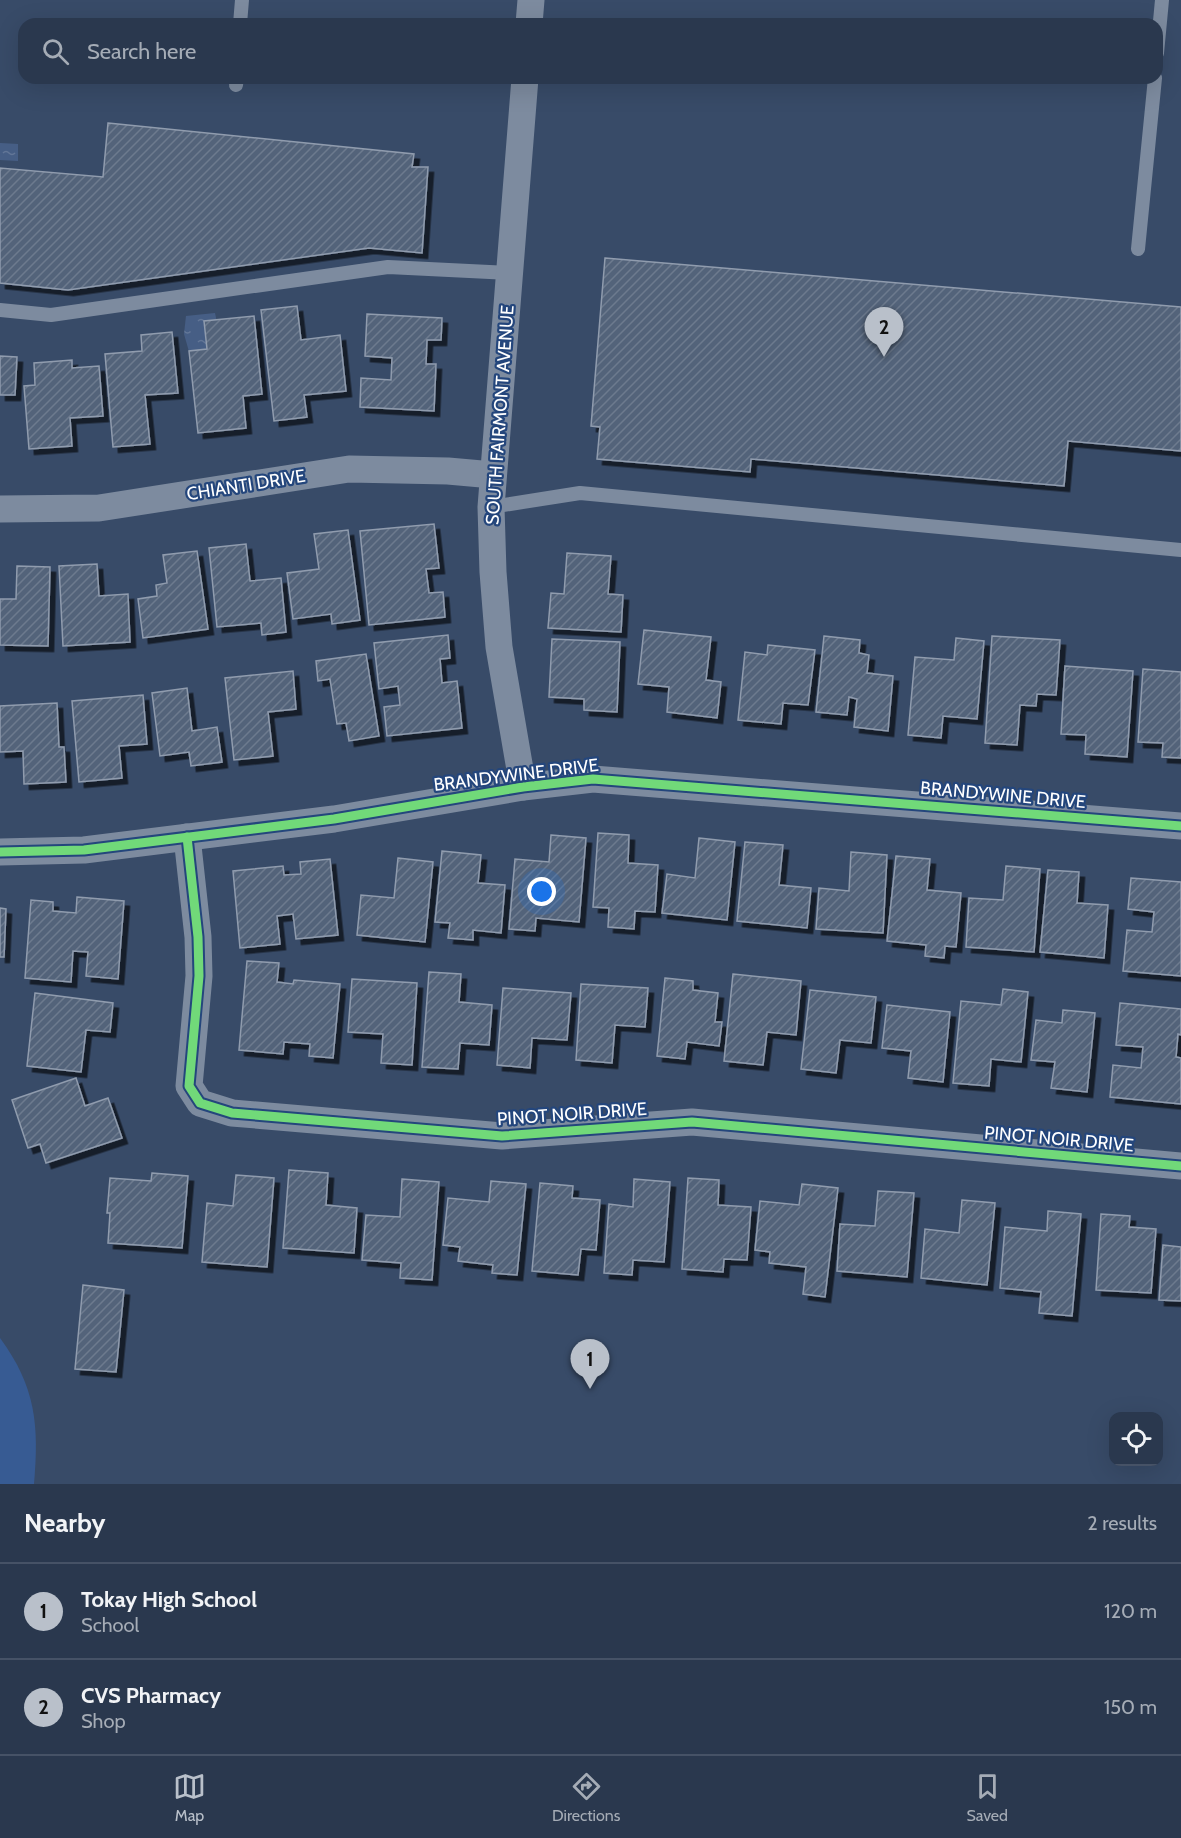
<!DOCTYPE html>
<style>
body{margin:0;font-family:Cabin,sans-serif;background:#364358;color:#f1f3f6}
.controls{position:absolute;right:18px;bottom:18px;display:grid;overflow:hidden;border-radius:12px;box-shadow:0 6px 24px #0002}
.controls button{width:54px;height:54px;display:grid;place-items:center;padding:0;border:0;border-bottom:2px solid #465266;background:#2a384e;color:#f1f3f6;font:30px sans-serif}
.you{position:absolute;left:542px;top:892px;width:21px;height:21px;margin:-15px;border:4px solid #fff;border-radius:50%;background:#1a73e8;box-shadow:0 0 0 9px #1a73e833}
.badge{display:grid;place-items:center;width:39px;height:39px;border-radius:50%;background:#b9c0ca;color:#111;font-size:20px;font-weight:700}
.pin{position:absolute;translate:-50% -50px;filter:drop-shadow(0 2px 3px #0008)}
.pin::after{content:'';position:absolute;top:32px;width:21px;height:18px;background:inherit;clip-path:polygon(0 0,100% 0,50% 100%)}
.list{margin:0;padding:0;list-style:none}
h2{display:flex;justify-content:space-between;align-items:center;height:78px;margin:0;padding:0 24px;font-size:26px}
h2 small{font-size:20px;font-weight:400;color:#a5acb6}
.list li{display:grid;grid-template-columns:39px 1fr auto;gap:18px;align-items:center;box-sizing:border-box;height:96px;padding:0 24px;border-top:2px solid #465266}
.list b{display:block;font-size:22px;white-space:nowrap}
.list p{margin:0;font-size:20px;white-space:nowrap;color:#a5acb6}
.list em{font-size:20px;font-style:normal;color:#a5acb6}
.icon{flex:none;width:33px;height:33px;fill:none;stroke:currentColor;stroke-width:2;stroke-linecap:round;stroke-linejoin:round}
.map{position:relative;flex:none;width:1181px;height:1484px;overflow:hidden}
.search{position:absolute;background:#2a384e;box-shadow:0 6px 24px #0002;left:18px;right:18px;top:18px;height:66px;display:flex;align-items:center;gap:15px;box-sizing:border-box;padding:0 21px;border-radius:18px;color:#a5acb6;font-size:22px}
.sheet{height:270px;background:#2a384e}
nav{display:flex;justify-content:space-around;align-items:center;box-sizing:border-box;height:84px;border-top:2px solid #465266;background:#2a384e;font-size:16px;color:#a5acb6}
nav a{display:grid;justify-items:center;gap:3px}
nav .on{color:#b9c0ca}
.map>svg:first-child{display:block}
.park{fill:#375b93}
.water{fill:url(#water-ripples)}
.building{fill:url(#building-hatch);stroke:#909cae;stroke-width:1.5;filter:url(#shadow)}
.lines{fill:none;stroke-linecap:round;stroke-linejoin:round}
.service{stroke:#7d8b9f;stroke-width:14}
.minor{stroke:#7d8b9f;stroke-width:27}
.cycleway-casing{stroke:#24467c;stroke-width:13}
.cycleway{stroke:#71d979;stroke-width:9}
.labels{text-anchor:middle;stroke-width:4.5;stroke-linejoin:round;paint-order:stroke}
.street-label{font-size:18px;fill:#fff;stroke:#24467c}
</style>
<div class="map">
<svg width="1181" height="1484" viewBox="0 0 1181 1484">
<defs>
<pattern id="water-ripples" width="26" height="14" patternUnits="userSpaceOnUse" patternTransform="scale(1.5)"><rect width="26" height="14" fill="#465e85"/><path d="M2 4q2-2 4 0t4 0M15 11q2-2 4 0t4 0" fill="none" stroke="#627697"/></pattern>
<pattern id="building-hatch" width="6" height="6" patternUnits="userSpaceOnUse" patternTransform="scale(1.5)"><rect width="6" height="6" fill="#53637a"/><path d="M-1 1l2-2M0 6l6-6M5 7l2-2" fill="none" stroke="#6d7a8e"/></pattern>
<filter id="shadow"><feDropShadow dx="5.5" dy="5.5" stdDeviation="0" flood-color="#0009"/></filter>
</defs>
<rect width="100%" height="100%" fill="#384b68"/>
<!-- park -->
<path class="park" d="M 0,1338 C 36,1387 39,1425 34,1484 L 0,1484 Z"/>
<!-- water -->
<g class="water">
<path d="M 0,143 L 18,144 L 18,161 L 0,160 Z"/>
<path d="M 215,313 L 217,323 L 214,349 L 190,355 L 184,334 L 186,316 Z"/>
</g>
<!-- building -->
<g class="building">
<path d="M 108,123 L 414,154 L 412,167 L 428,167 L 422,253 L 369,248 L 68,290 L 0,283 L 0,168 L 103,177 Z"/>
<path d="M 605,258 L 1181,307 L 1181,451 L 1068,441 L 1064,486 L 751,459 L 750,472 L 597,459 L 600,427 L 591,426 Z"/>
<path d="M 297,306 L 301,340 L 340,335 L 346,391 L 304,395 L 307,417 L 274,421 L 261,310 Z"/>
<path d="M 367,314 L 442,318 L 441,340 L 427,340 L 426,364 L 436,364 L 434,411 L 360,407 L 361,378 L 391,380 L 392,358 L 365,356 Z"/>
<path d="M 254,316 L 262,394 L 243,396 L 246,428 L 198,433 L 189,351 L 207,349 L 204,321 Z"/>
<path d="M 172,332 L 178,393 L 145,395 L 150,444 L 113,447 L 105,354 L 142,351 L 141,335 Z"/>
<path d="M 0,356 L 17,357 L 15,395 L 0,395 Z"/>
<path d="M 72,360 L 72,368 L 99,366 L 103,416 L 70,418 L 72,446 L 29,449 L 24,386 L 35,385 L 34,363 Z"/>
<path d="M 434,524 L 439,568 L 426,569 L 429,593 L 443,592 L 445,617 L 369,625 L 360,531 Z"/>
<path d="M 348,530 L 360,620 L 332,624 L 331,614 L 293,619 L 287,573 L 319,569 L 314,534 Z"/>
<path d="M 246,544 L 250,581 L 281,578 L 286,632 L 262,635 L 261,623 L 217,627 L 209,548 Z"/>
<path d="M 197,551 L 208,629 L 143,638 L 138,599 L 157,596 L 156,585 L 167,583 L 163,555 Z"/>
<path d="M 567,553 L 611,556 L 608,594 L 623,595 L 621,632 L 548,628 L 551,593 L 564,594 Z"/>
<path d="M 97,564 L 99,596 L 128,594 L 130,642 L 63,646 L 59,566 Z"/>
<path d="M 17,566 L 50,567 L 48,646 L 0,645 L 0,599 L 16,599 Z"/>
<path d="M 644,630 L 711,637 L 706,680 L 721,682 L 717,718 L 667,712 L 669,687 L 638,684 Z"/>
<path d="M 448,635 L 450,658 L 440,659 L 442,683 L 457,681 L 462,728 L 387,736 L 384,707 L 400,705 L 398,686 L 379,689 L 374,643 Z"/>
<path d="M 824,636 L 860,640 L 859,653 L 869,655 L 867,673 L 893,676 L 888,731 L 854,727 L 857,699 L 849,697 L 847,715 L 816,712 Z"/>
<path d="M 992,636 L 1060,640 L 1056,695 L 1037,694 L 1036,706 L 1020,705 L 1017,745 L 985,743 Z"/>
<path d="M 956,638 L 984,641 L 977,719 L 943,716 L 941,738 L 908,735 L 915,657 L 954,660 Z"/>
<path d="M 552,639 L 620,642 L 617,712 L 584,710 L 584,699 L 549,697 Z"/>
<path d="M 768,645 L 815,650 L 808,705 L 783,703 L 781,724 L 738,720 L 745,652 L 767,655 Z"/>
<path d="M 366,654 L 379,736 L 349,741 L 346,723 L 337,724 L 330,679 L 318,681 L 316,661 Z"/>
<path d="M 1065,666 L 1133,671 L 1127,757 L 1085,754 L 1086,735 L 1061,734 Z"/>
<path d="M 1143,669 L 1181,672 L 1181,758 L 1162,757 L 1163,743 L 1138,742 Z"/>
<path d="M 293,671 L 296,709 L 268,712 L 273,756 L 234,760 L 225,678 Z"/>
<path d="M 187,688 L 192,731 L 217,727 L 222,762 L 191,766 L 189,752 L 160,756 L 152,693 Z"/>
<path d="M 143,695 L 147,744 L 119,746 L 122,778 L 79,782 L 72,701 Z"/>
<path d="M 57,703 L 59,747 L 64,747 L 66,782 L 24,784 L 23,751 L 0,752 L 0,706 Z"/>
<path d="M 598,833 L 629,835 L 628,863 L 658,865 L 655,912 L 635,911 L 634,929 L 608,927 L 609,908 L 593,907 Z"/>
<path d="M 551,835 L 586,838 L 579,922 L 536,918 L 535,931 L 509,929 L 515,859 L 549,862 Z"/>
<path d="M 699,838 L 735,842 L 727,920 L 662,913 L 667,874 L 695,878 Z"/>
<path d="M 745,842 L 783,845 L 779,885 L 811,888 L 807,928 L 737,921 Z"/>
<path d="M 442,851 L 481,855 L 478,883 L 505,885 L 501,933 L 473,930 L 473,940 L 448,938 L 450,923 L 435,922 Z"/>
<path d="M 851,852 L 887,855 L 883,933 L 816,929 L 819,888 L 849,891 Z"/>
<path d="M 896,856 L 930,859 L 927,890 L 961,893 L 956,947 L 945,946 L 944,958 L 925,956 L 926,945 L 887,941 Z"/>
<path d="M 398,858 L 433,862 L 425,942 L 357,935 L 361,895 L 394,898 Z"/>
<path d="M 330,859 L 338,935 L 296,939 L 293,914 L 277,916 L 280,944 L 240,948 L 233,871 L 283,866 L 284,875 L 301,874 L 300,862 Z"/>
<path d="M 1006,866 L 1040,869 L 1034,952 L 966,947 L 969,898 L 1003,900 Z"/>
<path d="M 1048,870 L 1079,872 L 1077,903 L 1108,905 L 1104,958 L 1040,952 Z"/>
<path d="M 1131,878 L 1181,882 L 1181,976 L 1123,971 L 1127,930 L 1152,932 L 1154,912 L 1128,909 Z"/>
<path d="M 77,897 L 124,901 L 118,979 L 86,976 L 88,952 L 73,951 L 71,982 L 25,978 L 31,900 L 53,902 L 53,911 L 76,913 Z"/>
<path d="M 0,908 L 6,909 L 4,957 L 0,957 Z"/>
<path d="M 247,961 L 279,963 L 277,982 L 293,984 L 294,980 L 340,984 L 333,1058 L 309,1056 L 310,1044 L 284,1042 L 283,1054 L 239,1050 Z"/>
<path d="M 429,972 L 461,974 L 459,1002 L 492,1005 L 489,1045 L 460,1043 L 458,1069 L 422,1067 Z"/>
<path d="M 733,974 L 801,981 L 796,1035 L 767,1032 L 763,1065 L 724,1061 Z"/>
<path d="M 665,978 L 693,981 L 693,990 L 718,993 L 715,1022 L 722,1022 L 719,1046 L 687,1042 L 685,1059 L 657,1056 Z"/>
<path d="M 352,979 L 417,983 L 412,1065 L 381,1063 L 383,1034 L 348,1032 Z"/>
<path d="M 581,984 L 648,988 L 645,1027 L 615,1025 L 612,1063 L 576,1060 Z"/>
<path d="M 503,988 L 571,993 L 567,1040 L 532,1038 L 530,1068 L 497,1065 Z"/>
<path d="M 1003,989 L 1028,992 L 1021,1062 L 991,1059 L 989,1086 L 953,1083 L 961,1001 L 1001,1005 Z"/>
<path d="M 810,990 L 876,997 L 871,1043 L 840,1040 L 836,1073 L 801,1069 Z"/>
<path d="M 35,993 L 113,1003 L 110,1032 L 86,1030 L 81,1072 L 27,1066 Z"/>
<path d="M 1120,1003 L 1181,1009 L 1181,1035 L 1178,1034 L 1176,1057 L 1181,1058 L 1181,1104 L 1110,1097 L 1113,1065 L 1141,1068 L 1143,1047 L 1116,1045 Z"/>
<path d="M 887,1005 L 950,1012 L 943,1082 L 908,1078 L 911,1051 L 882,1048 Z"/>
<path d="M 1063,1010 L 1095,1013 L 1087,1092 L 1051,1088 L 1055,1062 L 1031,1060 L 1036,1020 L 1062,1023 Z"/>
<path d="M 76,1078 L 85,1106 L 108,1098 L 122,1138 L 46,1163 L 40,1144 L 28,1148 L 12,1100 Z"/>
<path d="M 289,1170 L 328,1173 L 326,1205 L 357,1208 L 354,1253 L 283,1248 Z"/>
<path d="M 152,1173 L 188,1176 L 182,1248 L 108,1243 L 110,1213 L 107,1213 L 110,1178 L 151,1181 Z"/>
<path d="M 236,1175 L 274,1178 L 267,1267 L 202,1262 L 207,1203 L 233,1206 Z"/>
<path d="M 688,1178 L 719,1180 L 718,1205 L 751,1207 L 747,1260 L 724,1259 L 723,1272 L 682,1269 Z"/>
<path d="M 402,1179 L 439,1182 L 432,1280 L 400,1278 L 401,1263 L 362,1260 L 366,1215 L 400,1217 Z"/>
<path d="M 634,1179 L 670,1182 L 664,1262 L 633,1260 L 632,1275 L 604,1273 L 609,1204 L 633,1207 Z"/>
<path d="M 491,1181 L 526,1184 L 517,1275 L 492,1273 L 493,1265 L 458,1261 L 460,1247 L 443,1245 L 448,1198 L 489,1202 Z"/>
<path d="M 540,1183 L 573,1186 L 572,1198 L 600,1200 L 596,1250 L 581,1249 L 578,1275 L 532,1271 Z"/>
<path d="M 802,1184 L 838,1188 L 825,1297 L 803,1294 L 806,1267 L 769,1263 L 770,1252 L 755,1250 L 760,1201 L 799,1205 Z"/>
<path d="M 878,1191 L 914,1193 L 907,1277 L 837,1271 L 840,1224 L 875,1226 Z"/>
<path d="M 962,1200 L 995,1203 L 987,1285 L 921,1278 L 925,1229 L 959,1233 Z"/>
<path d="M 1048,1211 L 1081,1214 L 1072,1316 L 1039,1313 L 1041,1292 L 1000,1288 L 1005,1227 L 1047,1231 Z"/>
<path d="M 1101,1214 L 1130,1216 L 1129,1227 L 1156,1229 L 1151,1293 L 1096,1290 Z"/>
<path d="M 1163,1245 L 1181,1247 L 1181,1301 L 1159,1300 Z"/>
<path d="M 83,1285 L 124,1290 L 116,1372 L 75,1369 Z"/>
</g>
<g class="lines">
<!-- service -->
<g class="service">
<path d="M 240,24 L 242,0"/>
<path d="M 1157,53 L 1162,0"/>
<path d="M 236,85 L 237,78"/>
<path d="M 1138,249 L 1155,78"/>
<path d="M 0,310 L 51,315 L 388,267 L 510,273"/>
<path d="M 491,507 L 580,493 L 1181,550"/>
</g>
<!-- minor -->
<g class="minor">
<path d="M 529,24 L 531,0"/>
<path d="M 0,509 L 99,508 L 349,469 L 448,471 L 493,475"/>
<path d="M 523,787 L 499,647 L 493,572 L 491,507 L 525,78"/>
<path d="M 187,837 L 198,937 L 199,976 L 189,1086 L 200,1103 L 232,1113 L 502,1136 L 692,1122 L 1181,1166"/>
<path d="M 0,852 L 84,850 L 334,819 L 523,787 L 593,779 L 1181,826"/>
</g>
<!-- cycleway casing -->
<g class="cycleway-casing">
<g id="cycleway">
<path d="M 187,837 L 198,937 L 199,976 L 189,1086 L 200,1103 L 232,1113 L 502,1136 L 692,1122 L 1181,1166"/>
<path d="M 0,852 L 84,850 L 334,819 L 523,787 L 593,779 L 1181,826"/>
</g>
</g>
<!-- cycleway -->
<use href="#cycleway" class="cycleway"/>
</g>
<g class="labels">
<!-- street labels -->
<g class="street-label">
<text transform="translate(500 415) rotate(-86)" y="6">SOUTH FAIRMONT AVENUE</text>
<text transform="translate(246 485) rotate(-9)" y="6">CHIANTI DRIVE</text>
<text transform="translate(516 775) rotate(-7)" y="6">BRANDYWINE DRIVE</text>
<text transform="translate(1003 795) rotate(5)" y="6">BRANDYWINE DRIVE</text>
<text transform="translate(572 1114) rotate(-4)" y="6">PINOT NOIR DRIVE</text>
<text transform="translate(1059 1139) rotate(5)" y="6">PINOT NOIR DRIVE</text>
</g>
</g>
</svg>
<div class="controls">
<button><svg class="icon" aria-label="locate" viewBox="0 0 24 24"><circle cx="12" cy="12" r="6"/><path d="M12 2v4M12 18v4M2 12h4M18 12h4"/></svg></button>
</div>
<div class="you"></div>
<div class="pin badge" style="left:590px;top:1389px">1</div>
<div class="pin badge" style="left:884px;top:357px">2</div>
<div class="search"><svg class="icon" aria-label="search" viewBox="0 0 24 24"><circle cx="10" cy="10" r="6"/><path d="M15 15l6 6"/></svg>Search here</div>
</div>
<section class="sheet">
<h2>Nearby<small>2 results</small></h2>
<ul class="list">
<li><span class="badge">1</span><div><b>Tokay High School</b><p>School</p></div><em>120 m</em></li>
<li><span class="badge">2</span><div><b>CVS Pharmacy</b><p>Shop</p></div><em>150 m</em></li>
</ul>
</section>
<nav>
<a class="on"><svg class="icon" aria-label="map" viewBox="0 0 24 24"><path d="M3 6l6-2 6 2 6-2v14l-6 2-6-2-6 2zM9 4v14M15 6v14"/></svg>Map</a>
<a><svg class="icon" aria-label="directions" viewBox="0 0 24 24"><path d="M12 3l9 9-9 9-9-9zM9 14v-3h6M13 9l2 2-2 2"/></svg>Directions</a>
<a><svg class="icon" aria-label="saved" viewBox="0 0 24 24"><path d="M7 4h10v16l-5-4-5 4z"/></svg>Saved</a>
</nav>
